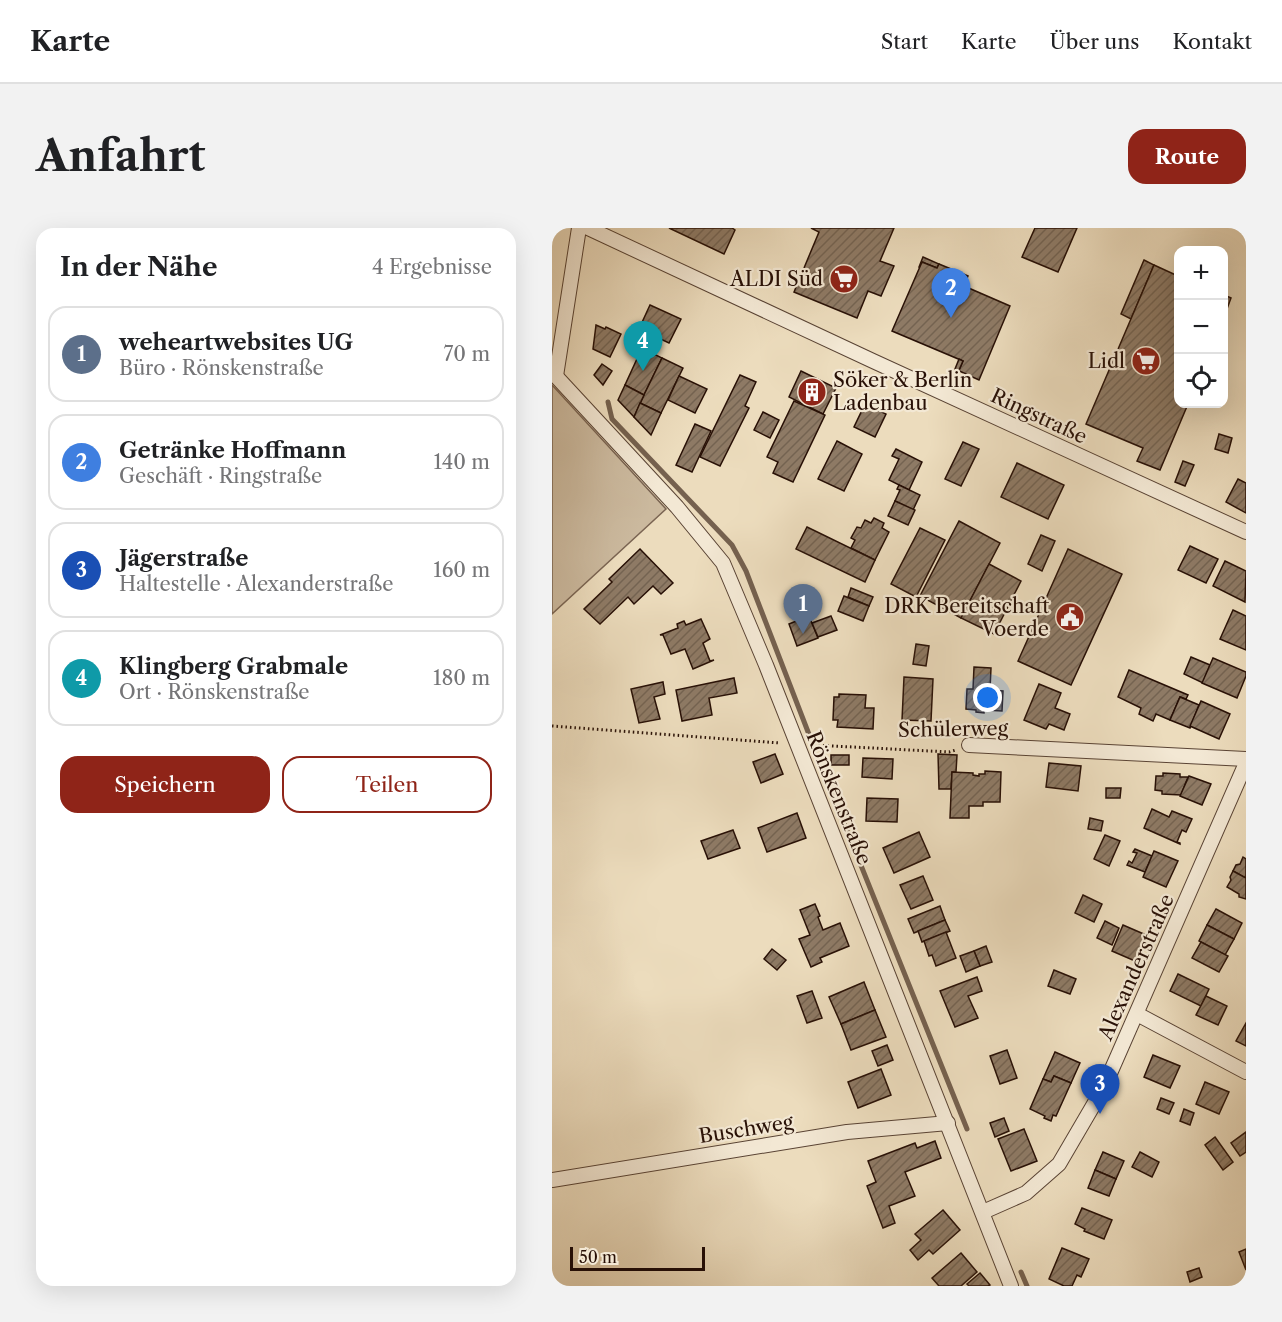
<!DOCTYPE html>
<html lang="de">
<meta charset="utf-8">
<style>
body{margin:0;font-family:"Libre Caslon Text",serif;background:#f2f2f2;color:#202124}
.controls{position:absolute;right:18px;top:18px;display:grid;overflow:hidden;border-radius:12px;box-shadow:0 6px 24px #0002}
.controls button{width:54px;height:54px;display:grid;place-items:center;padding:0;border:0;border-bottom:2px solid #e0e0e0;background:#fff;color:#202124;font:30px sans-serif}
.scale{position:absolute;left:18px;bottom:15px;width:135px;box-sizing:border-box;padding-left:6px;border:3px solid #281006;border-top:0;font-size:16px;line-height:21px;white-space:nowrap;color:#281006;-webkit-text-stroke:4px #f3e8d4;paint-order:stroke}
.you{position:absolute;left:436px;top:470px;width:21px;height:21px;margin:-15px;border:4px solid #fff;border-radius:50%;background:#1a73e8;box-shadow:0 0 0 9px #1a73e833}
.badge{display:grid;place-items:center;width:39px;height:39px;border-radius:50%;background:#8f2418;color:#fff;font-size:20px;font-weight:700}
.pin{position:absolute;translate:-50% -50px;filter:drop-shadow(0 2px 3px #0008)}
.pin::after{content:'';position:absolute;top:32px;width:21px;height:18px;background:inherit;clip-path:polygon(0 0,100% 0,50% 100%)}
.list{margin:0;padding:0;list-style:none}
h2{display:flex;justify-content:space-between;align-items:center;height:78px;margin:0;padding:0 24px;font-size:26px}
h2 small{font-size:20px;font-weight:400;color:#757577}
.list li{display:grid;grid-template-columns:39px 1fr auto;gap:18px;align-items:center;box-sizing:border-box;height:96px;margin:0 12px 12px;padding:0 12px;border:2px solid #e0e0e0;border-radius:18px}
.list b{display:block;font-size:22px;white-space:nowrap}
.list p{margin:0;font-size:20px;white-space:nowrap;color:#757577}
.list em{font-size:20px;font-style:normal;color:#757577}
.actions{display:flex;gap:12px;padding:18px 24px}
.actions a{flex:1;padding:14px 0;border:2px solid #8f2418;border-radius:18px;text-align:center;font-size:21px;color:#8f2418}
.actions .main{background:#8f2418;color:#fff}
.icon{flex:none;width:33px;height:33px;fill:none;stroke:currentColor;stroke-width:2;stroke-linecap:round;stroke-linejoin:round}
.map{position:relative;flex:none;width:694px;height:1058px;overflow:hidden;border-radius:18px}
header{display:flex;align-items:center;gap:36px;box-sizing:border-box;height:84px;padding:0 30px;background:#fff;border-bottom:2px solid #e0e0e0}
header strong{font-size:28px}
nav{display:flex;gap:33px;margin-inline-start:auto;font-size:21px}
.intro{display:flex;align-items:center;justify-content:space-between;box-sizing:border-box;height:144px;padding:0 36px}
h1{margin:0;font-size:42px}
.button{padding:15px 27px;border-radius:18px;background:#8f2418;color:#fff;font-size:21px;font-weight:700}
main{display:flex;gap:36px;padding:0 36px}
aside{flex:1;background:#fff;border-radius:18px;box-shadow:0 6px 24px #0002}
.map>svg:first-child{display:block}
.green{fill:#cbb99e;stroke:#7a6452;stroke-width:1.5}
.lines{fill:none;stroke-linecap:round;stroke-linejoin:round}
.stream{stroke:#75614f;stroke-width:5}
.building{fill:url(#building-hatch);stroke:#281006;stroke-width:1.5}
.minor-casing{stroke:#594334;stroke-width:16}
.path{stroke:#281006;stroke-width:3;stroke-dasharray:1.5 3;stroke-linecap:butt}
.minor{stroke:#f3e8d4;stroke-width:14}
.labels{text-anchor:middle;stroke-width:4.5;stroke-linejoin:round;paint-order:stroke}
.poi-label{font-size:20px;fill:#281006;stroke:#f3e8d4;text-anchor:end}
.street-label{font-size:20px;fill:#281006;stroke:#f3e8d4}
</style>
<header>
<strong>Karte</strong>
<nav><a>Start</a><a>Karte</a><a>Über uns</a><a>Kontakt</a></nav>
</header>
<div class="intro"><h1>Anfahrt</h1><a class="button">Route</a></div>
<main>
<aside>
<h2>In der Nähe<small>4 Ergebnisse</small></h2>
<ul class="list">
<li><span class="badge" style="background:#5c6f8a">1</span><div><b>weheartwebsites UG</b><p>Büro · Rönskenstraße</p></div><em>70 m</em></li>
<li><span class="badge" style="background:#3f7fe0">2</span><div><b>Getränke Hoffmann</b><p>Geschäft · Ringstraße</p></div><em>140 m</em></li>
<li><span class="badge" style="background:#1a4fb4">3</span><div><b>Jägerstraße</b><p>Haltestelle · Alexanderstraße</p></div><em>160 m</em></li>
<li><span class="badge" style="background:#0f9aa8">4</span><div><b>Klingberg Grabmale</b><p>Ort · Rönskenstraße</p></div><em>180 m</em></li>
</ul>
<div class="actions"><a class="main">Speichern</a><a>Teilen</a></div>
</aside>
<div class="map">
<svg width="694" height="1058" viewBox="0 0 694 1058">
<defs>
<pattern id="building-hatch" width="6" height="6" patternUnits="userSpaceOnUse" patternTransform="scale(1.5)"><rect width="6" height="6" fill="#8e7a65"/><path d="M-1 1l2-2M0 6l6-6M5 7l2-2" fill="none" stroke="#746351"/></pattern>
</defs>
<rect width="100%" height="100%" fill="#ecdcbd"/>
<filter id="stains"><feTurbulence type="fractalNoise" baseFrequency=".00333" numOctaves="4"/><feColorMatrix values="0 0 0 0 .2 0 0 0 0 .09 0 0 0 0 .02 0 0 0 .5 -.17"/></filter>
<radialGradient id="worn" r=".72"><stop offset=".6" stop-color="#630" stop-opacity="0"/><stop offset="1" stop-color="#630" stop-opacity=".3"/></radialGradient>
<!-- green -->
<path class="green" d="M 0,157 L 114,281 L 0,386 Z"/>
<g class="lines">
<!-- stream -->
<g class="stream">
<path d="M 56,174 L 60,191 L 180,317 L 194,343 L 258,509"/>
<path d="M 265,528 L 415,901"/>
<path d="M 469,1044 L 475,1058"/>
</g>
</g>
<!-- building -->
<g class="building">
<path d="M 117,0 L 180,0 L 183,2 L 172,26 Z"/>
<path d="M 259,0 L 342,0 L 328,33 L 342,38 L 329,68 L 316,63 L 305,90 L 242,64 L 267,4 Z"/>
<path d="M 483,0 L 525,0 L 506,44 L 470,29 Z"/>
<path d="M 371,29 L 387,36 L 385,40 L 370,34 L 368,40 L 367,39 Z"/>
<path d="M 592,32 L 602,37 L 579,91 L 569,86 Z"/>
<path d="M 370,34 L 385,40 L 387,36 L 416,48 L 412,58 L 458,78 L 427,152 L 403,141 L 407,142 L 411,133 L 340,103 Z"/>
<path d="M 602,37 L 626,48 L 626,176 L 636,176 L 608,242 L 585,233 L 591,220 L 534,196 Z"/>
<path d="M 672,67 L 679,70 L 672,89 Z"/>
<path d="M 98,77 L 129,91 L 117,115 L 87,101 Z"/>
<path d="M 44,97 L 53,101 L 54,99 L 69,106 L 58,129 L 41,121 Z"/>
<path d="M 90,120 L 110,130 L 92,167 L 73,157 Z"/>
<path d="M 110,130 L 131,140 L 109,185 L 88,175 Z"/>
<path d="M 407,131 L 411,133 L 407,142 L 403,141 Z"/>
<path d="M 50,136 L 60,143 L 51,157 L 42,147 Z"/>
<path d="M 249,143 L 284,160 L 271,186 L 237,169 Z"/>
<path d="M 188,147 L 204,154 L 193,178 L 197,180 L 168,238 L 148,229 Z"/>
<path d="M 127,148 L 155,161 L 143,185 L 116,172 Z"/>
<path d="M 73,157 L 92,167 L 82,189 L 66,172 Z"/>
<path d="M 242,173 L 273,187 L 241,254 L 221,245 L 226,234 L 215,229 Z"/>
<path d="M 88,175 L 109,185 L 99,207 L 82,189 Z"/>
<path d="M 313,176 L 334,186 L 323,209 L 302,199 Z"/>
<path d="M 211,184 L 227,192 L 218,210 L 202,202 Z"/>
<path d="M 143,196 L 159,203 L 140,244 L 124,237 Z"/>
<path d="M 667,206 L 680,210 L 676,225 L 663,221 Z"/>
<path d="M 285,213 L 310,226 L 292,263 L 266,251 Z"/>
<path d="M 411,214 L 427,221 L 409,258 L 393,251 Z"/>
<path d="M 344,221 L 370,234 L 357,262 L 337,252 L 347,231 L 340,228 Z"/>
<path d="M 631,233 L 642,237 L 633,258 L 623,254 Z"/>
<path d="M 465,235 L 512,257 L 496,291 L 449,269 Z"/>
<path d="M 686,251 L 694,255 L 694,285 L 674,274 Z"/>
<path d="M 347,257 L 368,267 L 361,282 L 343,273 L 348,262 L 345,261 Z"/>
<path d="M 343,273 L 363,282 L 356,297 L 336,288 Z"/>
<path d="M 322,290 L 332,295 L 330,300 L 337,304 L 323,332 L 299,320 L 303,312 L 299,310 L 305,299 L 309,300 L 313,292 L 319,295 Z"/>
<path d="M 407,293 L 448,315 L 409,390 L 368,368 Z"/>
<path d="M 255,299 L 323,332 L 313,354 L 244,321 Z"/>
<path d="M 368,300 L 393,312 L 364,369 L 339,356 Z"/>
<path d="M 489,307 L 503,313 L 490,343 L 476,336 Z"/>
<path d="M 638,318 L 666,331 L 654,355 L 626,342 Z"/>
<path d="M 88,321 L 121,355 L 109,366 L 101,358 L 82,376 L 76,369 L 48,396 L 32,381 L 60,354 L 57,351 Z"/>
<path d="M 516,321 L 570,346 L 519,457 L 466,433 Z"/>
<path d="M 673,333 L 694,343 L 693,374 L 661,358 Z"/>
<path d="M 437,336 L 469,353 L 442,406 L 409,390 Z"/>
<path d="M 299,360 L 321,369 L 317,378 L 296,369 Z"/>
<path d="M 292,368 L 317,378 L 311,393 L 286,383 Z"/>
<path d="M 681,382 L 694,388 L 694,422 L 668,411 Z"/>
<path d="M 257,388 L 266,410 L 245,418 L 237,396 Z"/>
<path d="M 279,388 L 285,402 L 266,409 L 260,395 Z"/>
<path d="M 149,391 L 158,411 L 151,415 L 158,433 L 162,432 L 141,441 L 133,421 L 119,426 L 111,407 L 108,407 L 126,400 L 125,396 L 132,393 L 134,397 Z"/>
<path d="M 364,416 L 377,418 L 374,438 L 361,436 Z"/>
<path d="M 639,429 L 658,437 L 651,455 L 632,446 Z"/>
<path d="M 661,430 L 694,444 L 694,448 L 685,470 L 650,455 Z"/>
<path d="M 422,439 L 439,440 L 438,462 L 451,463 L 450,483 L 432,482 L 432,485 L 424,484 L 424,482 L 414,481 L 415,461 L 421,461 Z"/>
<path d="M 577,442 L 636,467 L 634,471 L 628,469 L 618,492 L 604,486 L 601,493 L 587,486 L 589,480 L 566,469 Z"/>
<path d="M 352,449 L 381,451 L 379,493 L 350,492 Z"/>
<path d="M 182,450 L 185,465 L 157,470 L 160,487 L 130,493 L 124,462 Z"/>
<path d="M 111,454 L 113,466 L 102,469 L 108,491 L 87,495 L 79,461 Z"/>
<path d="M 487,456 L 509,465 L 503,480 L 518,486 L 512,502 L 497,496 L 494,501 L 472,492 Z"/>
<path d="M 287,466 L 314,467 L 313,480 L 322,480 L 321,501 L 285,499 L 286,492 L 281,492 L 282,469 L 287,469 Z"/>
<path d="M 628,469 L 647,477 L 638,500 L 618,492 Z"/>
<path d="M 649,473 L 678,486 L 667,511 L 638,498 Z"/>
<path d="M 223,526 L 231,546 L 209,555 L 201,534 Z"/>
<path d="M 386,526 L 405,527 L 404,544 L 400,544 L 399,561 L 387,561 Z"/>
<rect x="279" y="527" width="18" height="10"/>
<path d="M 311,530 L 341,531 L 340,551 L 310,549 Z"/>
<path d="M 497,535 L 529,538 L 526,563 L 494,559 Z"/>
<path d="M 433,543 L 449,544 L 448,574 L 431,574 L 431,578 L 417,578 L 417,590 L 398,590 L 400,544 L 421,545 L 421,547 L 427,548 L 427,546 L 433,546 Z"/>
<path d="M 611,545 L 628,546 L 628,549 L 636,549 L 629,567 L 610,566 L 610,563 L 603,562 L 604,548 L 611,548 Z"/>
<path d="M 637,548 L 659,556 L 650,577 L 628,568 Z"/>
<path d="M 554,560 L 569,560 L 568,570 L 554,570 Z"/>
<path d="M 315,570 L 346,571 L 345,594 L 314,593 Z"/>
<path d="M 600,581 L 617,589 L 620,583 L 640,591 L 634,604 L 630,602 L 625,614 L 628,615 L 628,616 L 592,600 Z"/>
<path d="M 245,585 L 254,610 L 215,624 L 206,600 Z"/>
<path d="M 538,590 L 551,593 L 549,603 L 536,601 Z"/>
<path d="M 181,602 L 188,620 L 156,631 L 149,613 Z"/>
<path d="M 367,604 L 378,629 L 342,645 L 331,620 Z"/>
<path d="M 553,607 L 568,613 L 557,638 L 542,631 Z"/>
<path d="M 583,621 L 600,628 L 593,644 L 575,637 L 577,633 L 580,635 L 585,625 L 581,624 Z"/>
<path d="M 602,623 L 626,633 L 614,659 L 591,649 Z"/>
<path d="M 691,629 L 694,631 L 694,650 L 681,643 L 684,637 L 688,636 Z"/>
<path d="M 681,643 L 694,650 L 694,671 L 687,669 L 687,666 L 675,659 L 679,652 L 678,649 Z"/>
<path d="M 371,648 L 381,672 L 359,681 L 348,657 Z"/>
<path d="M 531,667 L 550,676 L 542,694 L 523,685 Z"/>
<path d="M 263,676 L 268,688 L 266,689 L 271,702 L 288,695 L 297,718 L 268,730 L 270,734 L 259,739 L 247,711 L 258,707 L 248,682 Z"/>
<path d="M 388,678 L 393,692 L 362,705 L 356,691 Z"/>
<path d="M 664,681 L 690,695 L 682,711 L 655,697 Z"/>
<path d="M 393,692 L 398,703 L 370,714 L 366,703 Z"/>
<path d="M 553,693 L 567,700 L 560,717 L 545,710 Z"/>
<path d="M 571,697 L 594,707 L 583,733 L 560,723 Z"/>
<path d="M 655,697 L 682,711 L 673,727 L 647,713 Z"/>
<path d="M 394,704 L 404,730 L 384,738 L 380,727 L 377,728 L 372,713 Z"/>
<path d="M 649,714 L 676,728 L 667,744 L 640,730 Z"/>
<path d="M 434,718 L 440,734 L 428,738 L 422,723 Z"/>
<path d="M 220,721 L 234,732 L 225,742 L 212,731 Z"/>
<path d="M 422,723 L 428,738 L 414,744 L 408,728 Z"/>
<path d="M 502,742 L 524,751 L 518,766 L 496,758 Z"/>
<path d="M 626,746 L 657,761 L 649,778 L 618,763 Z"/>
<path d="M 425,749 L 430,763 L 416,768 L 426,790 L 403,799 L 388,763 Z"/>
<path d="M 312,754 L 323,782 L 289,796 L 277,769 Z"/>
<path d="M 260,763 L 270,790 L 255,795 L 245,768 Z"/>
<path d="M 654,768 L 675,778 L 666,797 L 644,787 Z"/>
<path d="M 323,782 L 334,809 L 299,822 L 289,796 Z"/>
<path d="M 694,795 L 694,818 L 684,813 Z"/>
<path d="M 335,817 L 341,832 L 326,838 L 320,823 Z"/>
<path d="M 455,822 L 465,850 L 448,856 L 438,828 Z"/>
<path d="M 503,824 L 528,835 L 519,855 L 502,848 L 499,854 L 491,851 Z"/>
<path d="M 601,827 L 628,838 L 618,860 L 592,849 Z"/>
<path d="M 329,841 L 339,867 L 306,880 L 296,854 Z"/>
<path d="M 502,848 L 519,855 L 504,888 L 501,887 L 499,893 L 492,890 L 493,888 L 478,881 L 491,851 L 499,854 Z"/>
<path d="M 653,854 L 677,864 L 667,886 L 644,876 Z"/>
<path d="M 609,870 L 622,875 L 617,886 L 605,881 Z"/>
<path d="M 632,881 L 642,885 L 638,897 L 628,893 Z"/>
<path d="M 452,890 L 457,903 L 443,909 L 438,895 Z"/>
<path d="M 472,901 L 485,933 L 459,943 L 446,911 Z"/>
<path d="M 694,904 L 694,924 L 688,928 L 679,915 Z"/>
<path d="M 663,909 L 681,934 L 671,942 L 653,917 Z"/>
<path d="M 383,913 L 389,930 L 353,944 L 363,968 L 337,978 L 343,995 L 331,1000 L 315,958 L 324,954 L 316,933 L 363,915 L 365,920 Z"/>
<path d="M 551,924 L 572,933 L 564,951 L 543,942 Z"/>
<path d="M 588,924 L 607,934 L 600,949 L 580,939 Z"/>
<path d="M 543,942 L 564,951 L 557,968 L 536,960 Z"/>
<path d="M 530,980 L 560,992 L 552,1011 L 532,1003 L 533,1001 L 523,996 Z"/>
<path d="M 391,982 L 408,1002 L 381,1026 L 377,1022 L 366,1032 L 358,1022 L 369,1012 L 363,1006 Z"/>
<path d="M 510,1020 L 537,1031 L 529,1049 L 525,1047 L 520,1058 L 512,1058 L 497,1051 Z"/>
<path d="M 694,1021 L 694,1042 L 687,1024 Z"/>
<path d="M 409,1025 L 425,1044 L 409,1058 L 387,1058 L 380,1050 Z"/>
<path d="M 647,1040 L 650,1049 L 638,1054 L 635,1044 Z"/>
<path d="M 428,1045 L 438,1057 L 436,1058 L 417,1058 L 415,1056 Z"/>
</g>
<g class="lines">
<!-- minor casing -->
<g class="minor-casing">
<g id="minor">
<path d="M 36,0 L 321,133 L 694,304"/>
<path d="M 0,144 L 125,279 L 171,335 L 214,437 L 459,1058"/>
<path d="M 4,148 L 27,0"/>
<path d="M 417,517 L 694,531"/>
<path d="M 585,786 L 694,844"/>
<path d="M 0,952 L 295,904 L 396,895"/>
<path d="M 431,984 L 474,965 L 507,936 L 552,859 L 694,535"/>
</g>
</g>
<!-- path -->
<g class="path">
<path d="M 0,498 L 228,515"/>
<path d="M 262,517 L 397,524 L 404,522"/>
</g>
<!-- minor -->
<use href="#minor" class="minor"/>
</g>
<!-- icons -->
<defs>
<g id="supermarket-disc" transform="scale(1.5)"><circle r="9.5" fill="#8f2418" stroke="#f3e8d4"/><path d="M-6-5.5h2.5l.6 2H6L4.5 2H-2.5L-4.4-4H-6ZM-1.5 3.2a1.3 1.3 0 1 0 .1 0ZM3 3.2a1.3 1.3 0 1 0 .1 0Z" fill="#fff"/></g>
<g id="building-disc" transform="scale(1.5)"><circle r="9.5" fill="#8f2418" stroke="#f3e8d4"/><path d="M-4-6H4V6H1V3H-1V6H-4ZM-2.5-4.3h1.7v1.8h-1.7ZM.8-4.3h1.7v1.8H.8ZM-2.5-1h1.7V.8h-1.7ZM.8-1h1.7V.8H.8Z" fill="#fff"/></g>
<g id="civic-disc" transform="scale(1.5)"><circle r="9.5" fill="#8f2418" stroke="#f3e8d4"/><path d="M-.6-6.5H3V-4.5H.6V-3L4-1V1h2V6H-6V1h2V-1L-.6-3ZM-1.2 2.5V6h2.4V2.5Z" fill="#fff"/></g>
</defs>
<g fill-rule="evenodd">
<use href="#supermarket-disc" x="292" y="51"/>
<use href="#supermarket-disc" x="594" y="133"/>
<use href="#building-disc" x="260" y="164"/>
<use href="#civic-disc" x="518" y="389"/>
</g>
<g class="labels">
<!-- poi labels -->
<g class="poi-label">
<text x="271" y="58">ALDI Süd</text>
<text x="573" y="140">Lidl</text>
<text x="281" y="159" text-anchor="start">Söker &amp; Berlin<tspan x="281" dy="23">Ladenbau</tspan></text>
<text x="497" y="385">DRK Bereitschaft<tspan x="497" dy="23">Voerde</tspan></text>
</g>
<!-- street labels -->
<g class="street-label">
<text transform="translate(487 188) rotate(25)" y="7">Ringstraße</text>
<text transform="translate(401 501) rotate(-1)" y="7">Schülerweg</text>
<text transform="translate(287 570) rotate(68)" y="7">Rönskenstraße</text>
<text transform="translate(584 739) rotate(-66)" y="7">Alexanderstraße</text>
<text transform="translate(194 901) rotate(-9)" y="7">Buschweg</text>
</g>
</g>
<rect width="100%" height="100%" filter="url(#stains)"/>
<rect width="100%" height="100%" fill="url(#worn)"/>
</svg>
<div class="controls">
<button>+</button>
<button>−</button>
<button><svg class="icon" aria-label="locate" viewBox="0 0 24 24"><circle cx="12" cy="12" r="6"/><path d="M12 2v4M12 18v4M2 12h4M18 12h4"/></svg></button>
</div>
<div class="scale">50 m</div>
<div class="you"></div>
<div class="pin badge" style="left:251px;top:406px;background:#5c6f8a">1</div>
<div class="pin badge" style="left:399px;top:90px;background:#3f7fe0">2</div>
<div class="pin badge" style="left:548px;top:886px;background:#1a4fb4">3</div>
<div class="pin badge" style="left:91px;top:143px;background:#0f9aa8">4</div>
</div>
</main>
